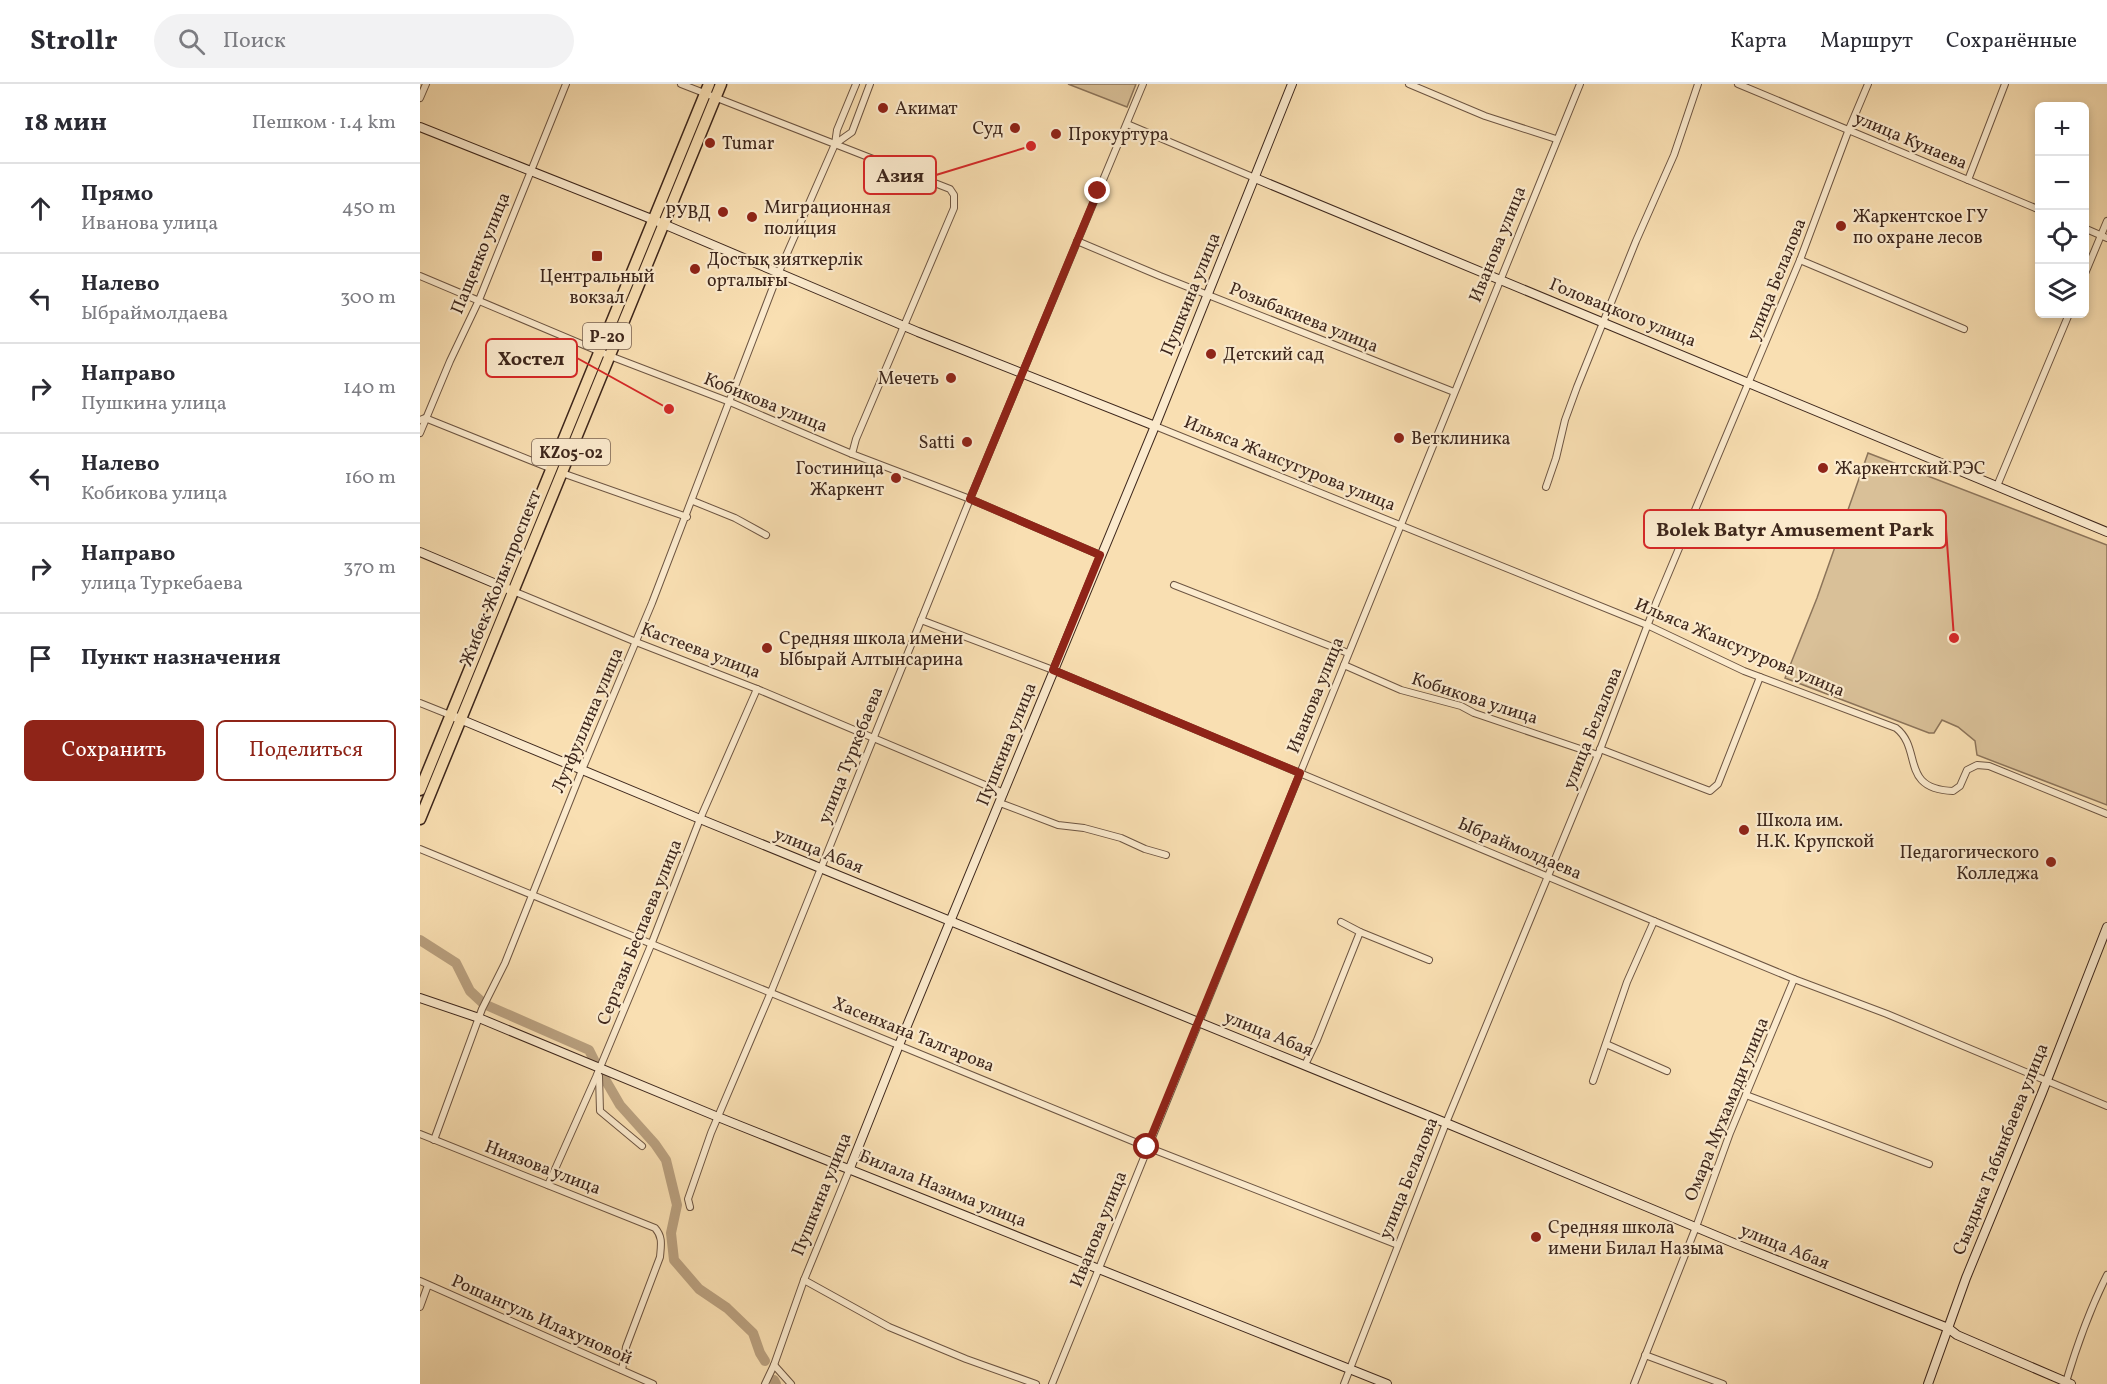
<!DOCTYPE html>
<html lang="ru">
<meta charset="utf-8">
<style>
body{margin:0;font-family:Vollkorn,serif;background:#f2f2f3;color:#2b2b33}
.controls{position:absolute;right:18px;top:18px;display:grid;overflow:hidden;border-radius:9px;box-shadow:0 3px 9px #0003}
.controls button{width:54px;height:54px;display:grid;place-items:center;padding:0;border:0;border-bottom:2px solid #e1e1e2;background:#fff;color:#2b2b33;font:30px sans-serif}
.stop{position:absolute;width:18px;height:18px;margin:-14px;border:4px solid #8f2418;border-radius:50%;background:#fff}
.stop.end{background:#8f2418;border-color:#fff;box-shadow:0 2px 6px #0008}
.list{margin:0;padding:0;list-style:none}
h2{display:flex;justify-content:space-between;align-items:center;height:78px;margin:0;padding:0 24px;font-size:26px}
h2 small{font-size:20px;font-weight:400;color:#7c7c81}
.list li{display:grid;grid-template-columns:39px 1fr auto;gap:18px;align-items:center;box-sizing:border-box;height:90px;padding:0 24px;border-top:2px solid #e1e1e2}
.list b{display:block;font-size:22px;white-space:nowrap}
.list p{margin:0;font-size:20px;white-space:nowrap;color:#7c7c81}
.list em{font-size:20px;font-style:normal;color:#7c7c81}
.actions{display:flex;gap:12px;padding:18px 24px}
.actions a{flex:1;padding:14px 0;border:2px solid #8f2418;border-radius:9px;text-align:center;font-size:21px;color:#8f2418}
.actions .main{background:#8f2418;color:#fff}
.icon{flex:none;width:33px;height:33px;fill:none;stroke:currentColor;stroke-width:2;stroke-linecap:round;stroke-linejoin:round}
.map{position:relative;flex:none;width:1687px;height:1300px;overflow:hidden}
header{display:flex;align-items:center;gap:36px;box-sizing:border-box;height:84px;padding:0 30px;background:#fff;border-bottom:2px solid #e1e1e2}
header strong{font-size:28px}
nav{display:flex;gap:33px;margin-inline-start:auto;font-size:21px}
.search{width:420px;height:54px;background:#f2f2f3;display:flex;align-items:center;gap:15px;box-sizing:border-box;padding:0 21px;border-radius:33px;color:#7c7c81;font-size:22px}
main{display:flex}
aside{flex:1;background:#fff}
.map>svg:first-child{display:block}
.green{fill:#d9c098;stroke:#8c745a;stroke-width:1.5}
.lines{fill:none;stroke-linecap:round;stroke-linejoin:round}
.river{stroke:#b9a07f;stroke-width:10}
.street-casing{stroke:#6d5542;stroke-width:8}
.secondary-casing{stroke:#3e271c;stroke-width:10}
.highway-casing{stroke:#3e271c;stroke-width:13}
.street{stroke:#fbeacd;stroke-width:6}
.secondary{stroke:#fbeacd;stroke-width:8}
.highway{stroke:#f9dfb2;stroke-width:10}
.route{stroke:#8f2418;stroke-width:8}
.poi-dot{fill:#8f2418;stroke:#fbeacd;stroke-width:2}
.labels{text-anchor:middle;stroke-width:4.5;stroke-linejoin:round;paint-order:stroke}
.shield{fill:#fbeacd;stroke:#776251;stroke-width:1.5}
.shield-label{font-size:16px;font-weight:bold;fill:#3e271c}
.poi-label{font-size:18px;fill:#3e271c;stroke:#fbeacd;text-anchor:start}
.street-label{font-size:18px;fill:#3e271c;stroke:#fbeacd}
.leader{fill:none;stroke:#d62828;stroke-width:2}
.callout-dot{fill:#d62828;stroke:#fbeacd;stroke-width:2}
.callout{fill:#fbeacd;stroke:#d62828;stroke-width:2}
.callout-label{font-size:20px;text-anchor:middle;font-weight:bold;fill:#3e271c}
</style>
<header>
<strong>Strollr</strong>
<div class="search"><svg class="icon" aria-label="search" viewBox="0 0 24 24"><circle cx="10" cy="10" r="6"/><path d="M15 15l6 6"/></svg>Поиск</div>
<nav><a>Карта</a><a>Маршрут</a><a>Сохранённые</a></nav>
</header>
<main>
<aside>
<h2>18 мин<small>Пешком · 1.4 km</small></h2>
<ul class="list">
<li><svg class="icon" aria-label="ahead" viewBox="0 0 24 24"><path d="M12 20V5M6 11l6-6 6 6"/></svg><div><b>Прямо</b><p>Иванова улица</p></div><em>450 m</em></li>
<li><svg class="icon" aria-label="left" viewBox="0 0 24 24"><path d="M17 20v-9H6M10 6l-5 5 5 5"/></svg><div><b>Налево</b><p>Ыбраймолдаева</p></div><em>300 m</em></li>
<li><svg class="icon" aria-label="right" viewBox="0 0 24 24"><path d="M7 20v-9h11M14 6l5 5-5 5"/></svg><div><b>Направо</b><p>Пушкина улица</p></div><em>140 m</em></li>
<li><svg class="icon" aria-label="left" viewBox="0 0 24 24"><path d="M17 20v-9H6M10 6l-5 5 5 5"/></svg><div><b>Налево</b><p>Кобикова улица</p></div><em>160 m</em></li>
<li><svg class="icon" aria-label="right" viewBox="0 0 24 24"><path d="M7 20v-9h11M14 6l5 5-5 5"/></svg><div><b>Направо</b><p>улица Туркебаева</p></div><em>370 m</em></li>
<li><svg class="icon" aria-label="arrive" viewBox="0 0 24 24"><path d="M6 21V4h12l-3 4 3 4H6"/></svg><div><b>Пункт назначения</b></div></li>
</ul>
<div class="actions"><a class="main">Сохранить</a><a>Поделиться</a></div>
</aside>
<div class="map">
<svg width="1687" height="1300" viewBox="0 0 1687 1300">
<rect width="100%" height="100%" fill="#f9dfb2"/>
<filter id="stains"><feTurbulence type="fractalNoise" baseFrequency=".00333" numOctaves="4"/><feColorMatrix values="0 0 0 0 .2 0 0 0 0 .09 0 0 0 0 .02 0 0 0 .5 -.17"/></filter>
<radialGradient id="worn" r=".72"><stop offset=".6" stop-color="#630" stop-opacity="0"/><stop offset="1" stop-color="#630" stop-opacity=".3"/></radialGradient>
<!-- green -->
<g class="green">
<path d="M 648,0 L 716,0 L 707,23 Z"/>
<path d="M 1448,369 L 1687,461 L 1687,721 L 1557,671 L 1555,657 L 1538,643 L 1522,636 L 1514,649 L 1509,649 L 1365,594 L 1397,514 Z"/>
</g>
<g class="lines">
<!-- river -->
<g class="river">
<path d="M 0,856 L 36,879 L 50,907 L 64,920 L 169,966 L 174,976"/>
<path d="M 182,990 L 200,1021 L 235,1060 L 246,1076 L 257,1121 L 251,1149 L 254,1176 L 279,1205 L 307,1224 L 333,1249 L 340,1269 L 345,1277"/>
<path d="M 354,1296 L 356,1300"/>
</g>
<!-- street casing -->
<g class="street-casing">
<g id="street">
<path d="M 261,0 L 530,105 L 534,111 L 534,124 L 436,355 L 432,370"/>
<path d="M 989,0 L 1065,32 L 1136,55"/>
<path d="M 1318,0 L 1620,126"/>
<path d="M 0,14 L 6,0"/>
<path d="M 707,40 L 835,94"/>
<path d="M 415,60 L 432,48 L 450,0"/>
<path d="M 1548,96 L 1585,0"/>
<path d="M 1664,144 L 1687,154"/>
<path d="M 657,157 L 740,192 L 1034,308"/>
<path d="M 1380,176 L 1544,245"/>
<path d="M 0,192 L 190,272 L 310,318 L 432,370 L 550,415 L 680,471"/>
<path d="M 1664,192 L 1687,137"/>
<path d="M 0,336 L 5,334 L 132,385"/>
<path d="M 735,342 L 1227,541 L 1324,587 L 1476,644 C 1503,665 1479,705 1533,707 L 1540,702 L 1547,686 L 1557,681 L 1569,682 L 1687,730"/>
<path d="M 0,349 L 30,277 L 59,216 L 146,0"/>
<path d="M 142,389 L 267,433"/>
<path d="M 1577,402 L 1649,230"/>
<path d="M 1126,403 L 1136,374 L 1145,336 L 1157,303 L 1216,157 L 1254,71 L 1278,0"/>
<path d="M 273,417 L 315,434 L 346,451"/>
<path d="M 754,501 L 928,569"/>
<path d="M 93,507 L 216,558 L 337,605 L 584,709"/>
<path d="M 501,536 L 633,586 L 1234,837 L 1374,895 L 1467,930 L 1687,1022"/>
<path d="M 924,581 L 981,606 L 1041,622 L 1054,629 L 1178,671"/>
<path d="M 0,619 L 30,631"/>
<path d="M 1180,665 L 1290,707 L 1298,700 L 1340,593"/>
<path d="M 580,719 L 638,741 L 664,744 L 701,754 L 725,765 L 746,771"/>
<path d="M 0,765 L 727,1063 L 978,1161"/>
<path d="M 921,838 L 940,848"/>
<path d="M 1186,960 L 1247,987"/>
<path d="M 885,981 L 897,956 L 940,848 L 1009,876"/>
<path d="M 179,992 L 180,1027 L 222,1062"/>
<path d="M 1173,997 L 1207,898 L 1234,837"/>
<path d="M 1326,1011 L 1509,1080"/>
<path d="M 0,1050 L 235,1144 C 243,1153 241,1161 240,1173 L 206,1263 L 202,1286"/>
<path d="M 14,1056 L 62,925 L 85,879 L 162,686 L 232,519 L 358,190 L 415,60 L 417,46 L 436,0"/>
<path d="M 128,1101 L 176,993 L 231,861 L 280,735 L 337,605"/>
<path d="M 270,1123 L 268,1115 L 291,1049 L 351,908 L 550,415 L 723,0"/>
<path d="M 384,1196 L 469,1243 L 546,1275 L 616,1300"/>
<path d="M 0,1197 L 233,1300"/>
<path d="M 0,1223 L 8,1201"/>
<path d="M 1225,1271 L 1303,1300"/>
<path d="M 354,1281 L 371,1300"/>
<path d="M 1646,1298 C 1657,1261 1670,1225 1687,1191"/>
<path d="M 345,1300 L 354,1281 L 384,1196 L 430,1084"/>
<path d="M 632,1300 L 1160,0"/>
<path d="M 924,1300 L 1026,1039 L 1178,671 L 1236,519 L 1380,176 L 1429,45 L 1448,0"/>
<path d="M 1214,1300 L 1276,1143 L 1310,1049 L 1374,895"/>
</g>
</g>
<!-- secondary casing -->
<g class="secondary-casing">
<g id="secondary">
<path d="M 0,43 L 234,136 L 498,248 L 735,342"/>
<path d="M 835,94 L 1687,448"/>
<path d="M 0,468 L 88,505"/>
<path d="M 35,633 L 280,735 L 1026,1039 L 1316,1160 L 1528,1244 L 1537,1251 L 1651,1300"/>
<path d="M 0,914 L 59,934 L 298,1033 L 967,1300"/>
<path d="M 430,1084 L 479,961 L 735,342 L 872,0"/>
<path d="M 1508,1300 L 1546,1194 L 1622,1009 L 1687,843"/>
</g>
</g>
<!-- highway casing -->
<g class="highway-casing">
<g id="highway">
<path d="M 0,706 L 289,0"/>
<path d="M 0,735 L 301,0"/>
</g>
</g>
<!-- street -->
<use href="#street" class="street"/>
<!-- secondary -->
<use href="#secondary" class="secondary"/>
<!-- highway -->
<use href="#highway" class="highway"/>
</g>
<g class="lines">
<!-- route -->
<path class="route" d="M 678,107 L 550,415 L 680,471 L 633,586 L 880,689 L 727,1063"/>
</g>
<!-- markers -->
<g class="poi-dot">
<circle cx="463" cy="24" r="6"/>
<circle cx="595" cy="44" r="6"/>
<circle cx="636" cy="50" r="6"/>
<circle cx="290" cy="59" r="6"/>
<circle cx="303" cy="128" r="6"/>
<circle cx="332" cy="133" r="6"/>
<circle cx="1421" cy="142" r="6"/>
<rect x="171" y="166" width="12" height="12" rx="3"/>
<circle cx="275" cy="185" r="6"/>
<circle cx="791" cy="270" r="6"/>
<circle cx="531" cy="294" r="6"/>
<circle cx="979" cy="354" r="6"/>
<circle cx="547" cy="358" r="6"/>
<circle cx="1403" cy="384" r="6"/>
<circle cx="476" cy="394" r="6"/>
<circle cx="347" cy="564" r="6"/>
<circle cx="1324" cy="746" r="6"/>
<circle cx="1631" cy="778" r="6"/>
<circle cx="1116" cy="1153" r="6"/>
</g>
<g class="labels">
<!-- shield labels -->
<g class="shield">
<rect x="163" y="239" width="48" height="26" rx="4.5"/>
<rect x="112" y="355" width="78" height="26" rx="4.5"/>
</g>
<g class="shield-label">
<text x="187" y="258">Р-20</text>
<text x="151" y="374">KZ05-02</text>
</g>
<!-- poi labels -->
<g class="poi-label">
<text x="475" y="30">Акимат</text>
<text x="583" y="50" text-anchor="end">Суд</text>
<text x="648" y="56">Прокуртура</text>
<text x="302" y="65">Tumar</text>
<text x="344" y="129">Миграционная<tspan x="344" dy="21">полиция</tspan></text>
<text x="291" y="134" text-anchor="end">РУВД</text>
<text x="1433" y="138">Жаркентское ГУ<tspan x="1433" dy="21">по охране лесов</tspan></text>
<text x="287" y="181">Достық зияткерлік<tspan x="287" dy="21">орталығы</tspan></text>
<text x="177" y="198" text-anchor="middle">Центральный<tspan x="177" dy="21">вокзал</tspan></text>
<text x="803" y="276">Детский сад</text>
<text x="519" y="300" text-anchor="end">Мечеть</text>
<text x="991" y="360">Ветклиника</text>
<text x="535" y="364" text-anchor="end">Satti</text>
<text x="464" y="390" text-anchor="end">Гостиница<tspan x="464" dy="21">Жаркент</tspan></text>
<text x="1415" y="390">Жаркентский РЭС</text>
<text x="359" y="560">Средняя школа имени<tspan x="359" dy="21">Ыбырай Алтынсарина</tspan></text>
<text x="1336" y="742">Школа им.<tspan x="1336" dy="21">Н.К. Крупской</tspan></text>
<text x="1619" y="774" text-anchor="end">Педагогического<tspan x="1619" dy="21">Колледжа</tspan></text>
<text x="1128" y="1149">Средняя школа<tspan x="1128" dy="21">имени Билал Назыма</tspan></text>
</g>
<!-- street labels -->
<g class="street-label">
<text transform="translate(1491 56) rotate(23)" y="6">улица Кунаева</text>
<text transform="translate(1077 160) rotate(-68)" y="6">Иванова улица</text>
<text transform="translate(60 169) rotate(-68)" y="6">Пащенко улица</text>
<text transform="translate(1356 195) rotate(-68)" y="6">улица Белалова</text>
<text transform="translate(770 210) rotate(-68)" y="6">Пушкина улица</text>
<text transform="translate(1203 228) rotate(22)" y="6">Головацкого улица</text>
<text transform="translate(884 233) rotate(22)" y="6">Розыбакиева улица</text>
<text transform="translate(346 318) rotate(22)" y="6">Кобикова улица</text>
<text transform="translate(870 379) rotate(22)" y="6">Ильяса Жансугурова улица</text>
<text transform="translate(80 494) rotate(-68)" y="6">Жибек Жолы проспект</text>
<text transform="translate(1320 563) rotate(23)" y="6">Ильяса Жансугурова улица</text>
<text transform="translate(281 566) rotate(21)" y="6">Кастеева улица</text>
<text transform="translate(895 611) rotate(-68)" y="6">Иванова улица</text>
<text transform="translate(1055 614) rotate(18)" y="6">Кобикова улица</text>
<text transform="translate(167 636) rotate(-67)" y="6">Лутфуллина улица</text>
<text transform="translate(1172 644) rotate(-68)" y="6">улица Белалова</text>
<text transform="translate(586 660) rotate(-68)" y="6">Пушкина улица</text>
<text transform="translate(430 671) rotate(-68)" y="6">улица Туркебаева</text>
<text transform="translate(1100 764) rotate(23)" y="6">Ыбраймолдаева</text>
<text transform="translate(399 766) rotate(22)" y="6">улица Абая</text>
<text transform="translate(219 848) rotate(-68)" y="6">Сергазы Беспаева улица</text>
<text transform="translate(849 949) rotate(22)" y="6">улица Абая</text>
<text transform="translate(494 950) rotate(22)" y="6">Хасенхана Талгарова</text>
<text transform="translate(1306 1025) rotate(-68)" y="6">Омара Мухамади улица</text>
<text transform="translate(1580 1065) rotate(-68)" y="6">Сыздыка Табынбаева улица</text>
<text transform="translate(123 1083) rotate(21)" y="6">Ниязова улица</text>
<text transform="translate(988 1094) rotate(-68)" y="6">улица Белалова</text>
<text transform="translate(523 1104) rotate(22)" y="6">Билала Назима улица</text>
<text transform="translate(401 1110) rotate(-68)" y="6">Пушкина улица</text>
<text transform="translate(678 1145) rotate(-68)" y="6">Иванова улица</text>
<text transform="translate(1365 1162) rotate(22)" y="6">улица Абая</text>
<text transform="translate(122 1235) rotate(24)" y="6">Рошангуль Илахуновой</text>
</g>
</g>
<!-- callouts -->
<path class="leader" d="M611 62L516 91M249 325L157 274M1534 554L1526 445"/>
<g class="callout-dot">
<circle cx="611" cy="62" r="6"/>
<circle cx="249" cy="325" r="6"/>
<circle cx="1534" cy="554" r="6"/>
</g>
<g class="callout">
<rect x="444" y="72" width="72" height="38" rx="6"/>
<rect x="66" y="255" width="91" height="38" rx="6"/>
<rect x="1224" y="426" width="302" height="38" rx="6"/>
</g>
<g class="callout-label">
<text x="480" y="98">Азия</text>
<text x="111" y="281">Хостел</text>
<text x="1375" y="452">Bolek Batyr Amusement Park</text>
</g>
<rect width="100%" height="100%" filter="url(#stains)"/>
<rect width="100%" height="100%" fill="url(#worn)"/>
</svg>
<div class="controls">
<button>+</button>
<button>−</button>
<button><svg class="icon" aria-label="locate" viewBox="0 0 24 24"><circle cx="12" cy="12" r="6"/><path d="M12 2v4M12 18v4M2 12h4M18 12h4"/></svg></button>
<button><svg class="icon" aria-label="layers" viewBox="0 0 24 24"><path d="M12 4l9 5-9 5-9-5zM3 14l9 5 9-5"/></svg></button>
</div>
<div class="stop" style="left:727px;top:1063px"></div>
<div class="stop end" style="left:678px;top:107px"></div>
</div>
</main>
